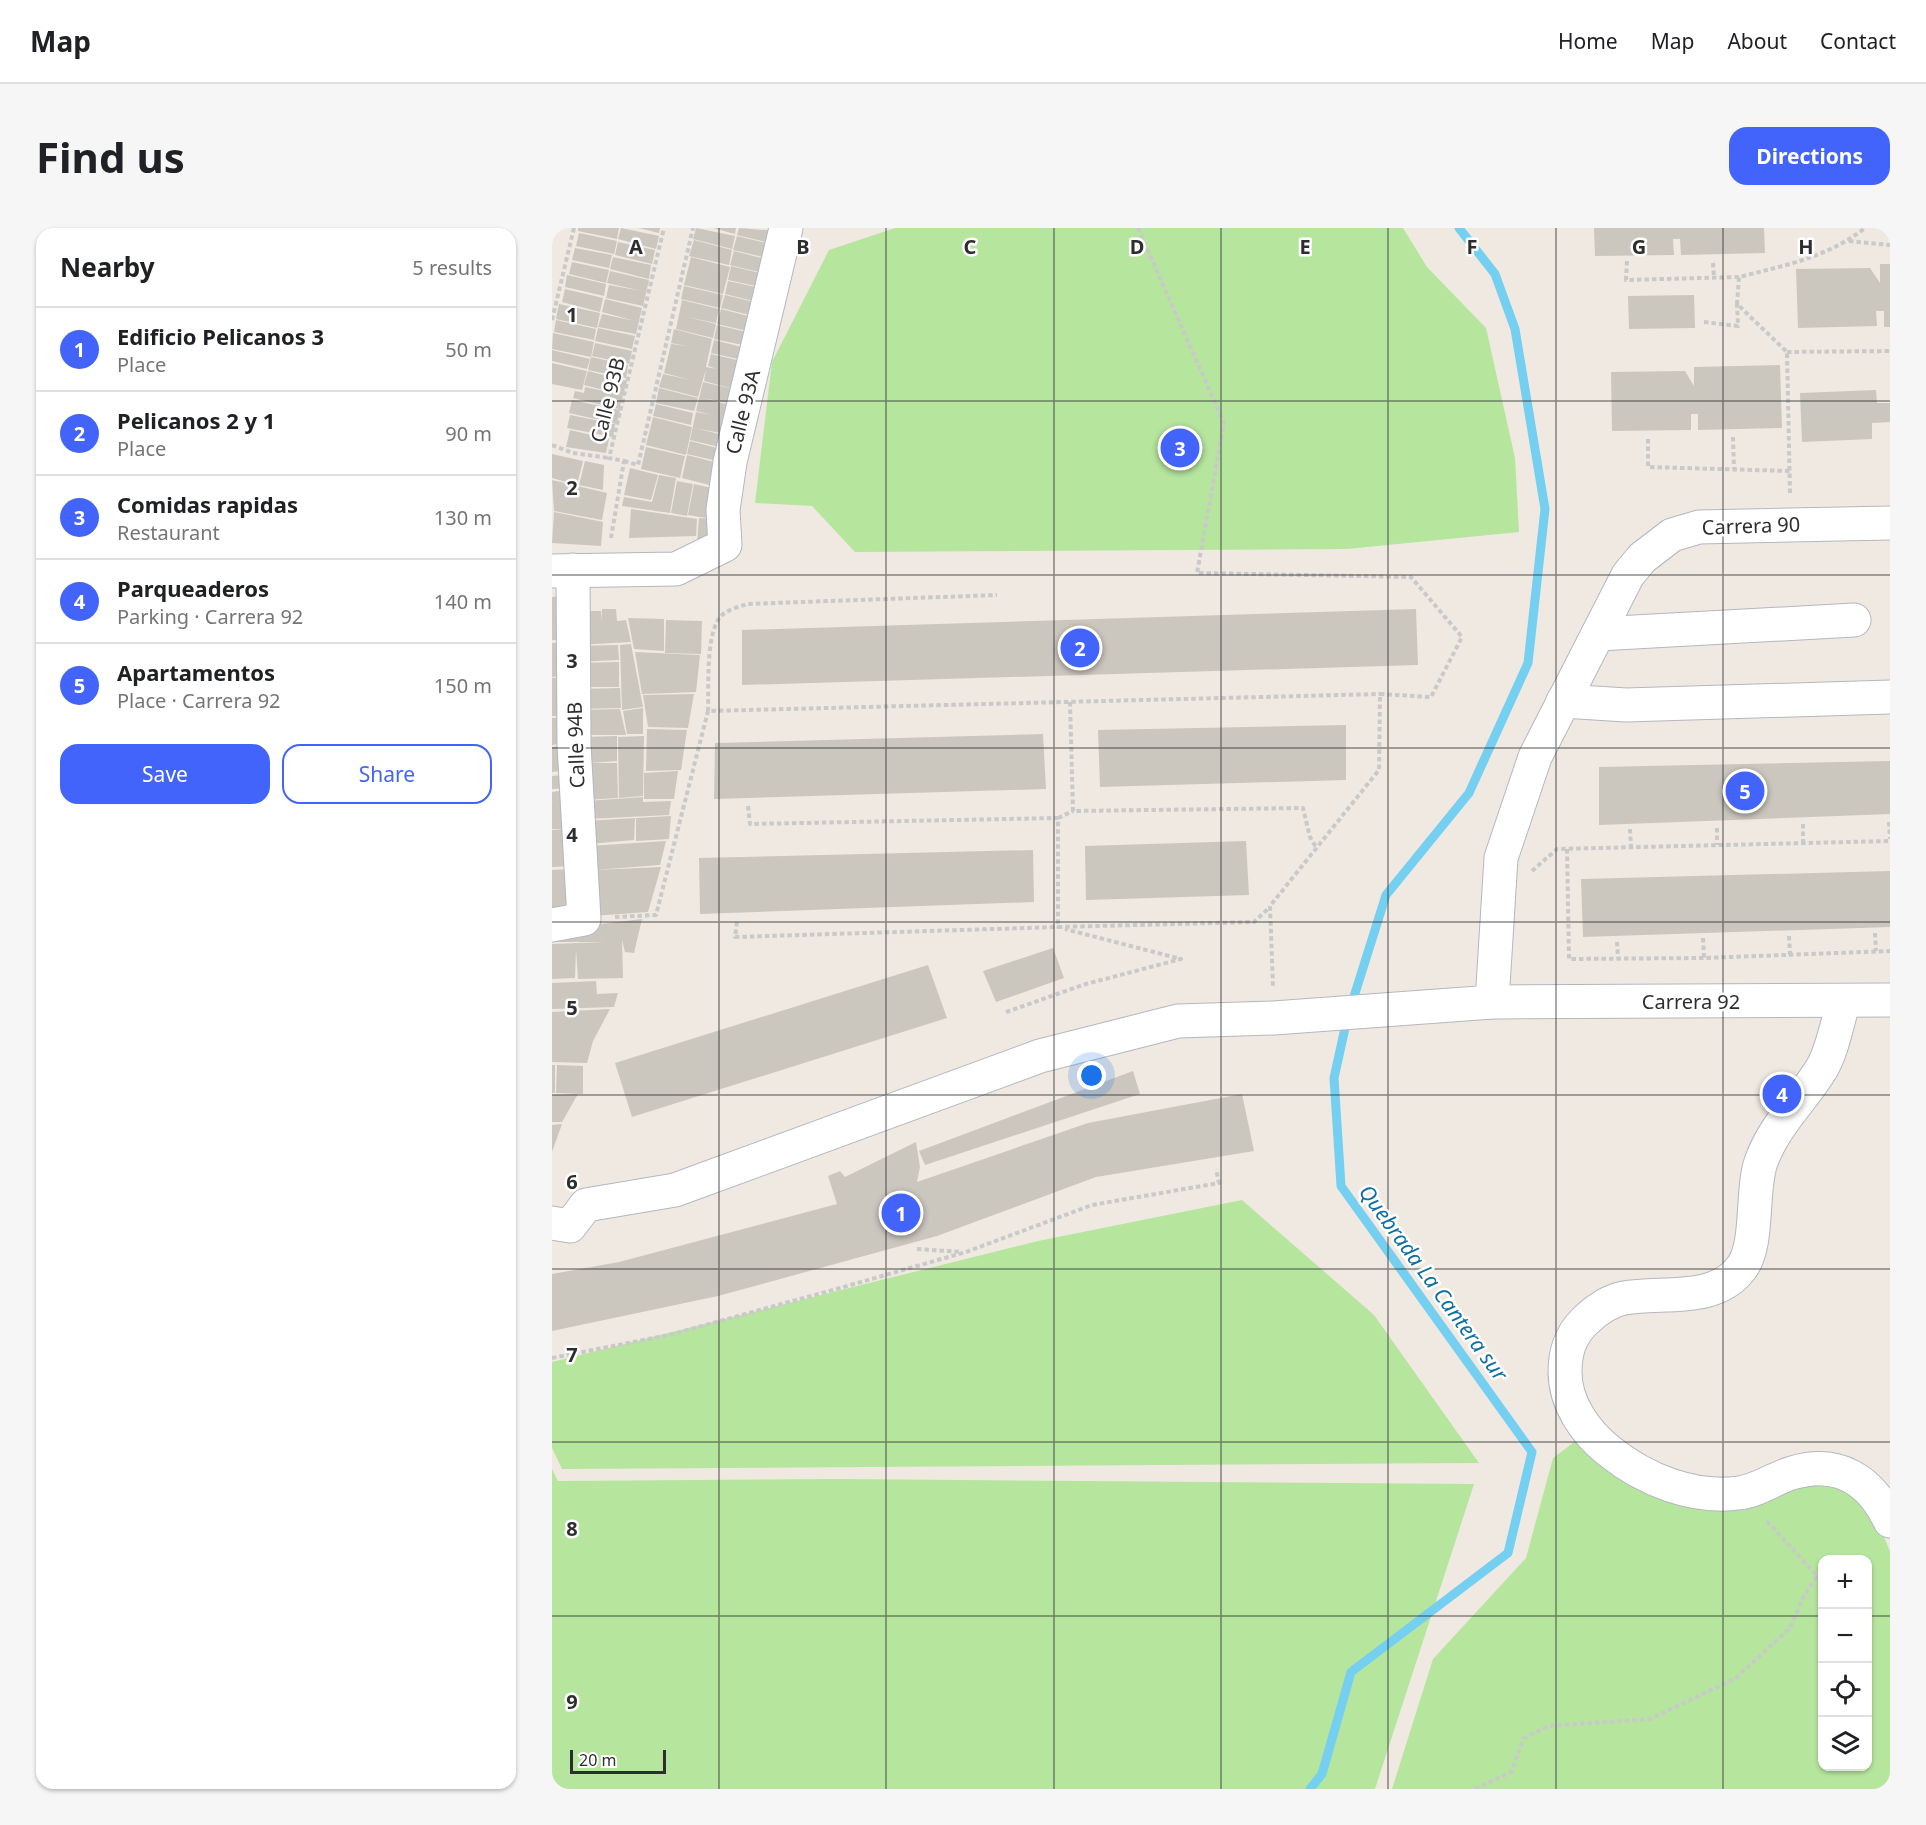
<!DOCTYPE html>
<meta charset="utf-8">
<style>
body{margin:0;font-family:"Noto Sans",sans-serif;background:#f6f6f6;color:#202124}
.controls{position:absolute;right:18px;bottom:18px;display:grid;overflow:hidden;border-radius:12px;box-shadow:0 2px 4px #0004}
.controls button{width:54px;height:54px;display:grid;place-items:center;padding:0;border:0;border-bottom:2px solid #e0e0e0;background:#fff;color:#202124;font:30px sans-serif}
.scale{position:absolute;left:18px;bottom:15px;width:96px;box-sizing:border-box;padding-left:6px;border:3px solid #2e2e2e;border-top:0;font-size:16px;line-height:21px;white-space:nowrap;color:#2e2e2e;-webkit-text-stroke:4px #fff;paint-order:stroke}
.you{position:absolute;left:540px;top:848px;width:21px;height:21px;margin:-15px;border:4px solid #fff;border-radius:50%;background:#1a73e8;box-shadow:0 0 0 9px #1a73e833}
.badge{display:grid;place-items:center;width:39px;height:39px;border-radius:50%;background:#4264fb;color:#fff;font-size:20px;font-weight:700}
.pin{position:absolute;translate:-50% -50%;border:3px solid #fff;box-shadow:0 2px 6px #0006}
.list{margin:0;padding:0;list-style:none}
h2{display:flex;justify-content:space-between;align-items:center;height:78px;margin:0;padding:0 24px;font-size:26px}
h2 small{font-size:20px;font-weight:400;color:#757577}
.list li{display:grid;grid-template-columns:39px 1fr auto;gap:18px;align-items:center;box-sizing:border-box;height:84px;padding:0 24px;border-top:2px solid #e0e0e0}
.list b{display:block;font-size:22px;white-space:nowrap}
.list p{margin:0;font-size:20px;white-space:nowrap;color:#757577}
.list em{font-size:20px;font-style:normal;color:#757577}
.actions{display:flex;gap:12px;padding:18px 24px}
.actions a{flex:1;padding:14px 0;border:2px solid #4264fb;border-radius:18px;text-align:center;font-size:21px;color:#4264fb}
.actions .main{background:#4264fb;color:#fff}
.icon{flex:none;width:33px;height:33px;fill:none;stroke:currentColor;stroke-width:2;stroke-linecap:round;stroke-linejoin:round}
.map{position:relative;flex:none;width:1338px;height:1561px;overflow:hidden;border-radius:18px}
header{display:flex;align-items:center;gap:36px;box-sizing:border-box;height:84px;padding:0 30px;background:#fff;border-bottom:2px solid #e0e0e0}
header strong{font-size:28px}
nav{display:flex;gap:33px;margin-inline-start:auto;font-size:21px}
.intro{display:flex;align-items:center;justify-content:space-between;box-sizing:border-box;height:144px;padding:0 36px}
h1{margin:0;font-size:42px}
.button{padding:15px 27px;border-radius:18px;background:#4264fb;color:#fff;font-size:21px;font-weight:700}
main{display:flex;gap:36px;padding:0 36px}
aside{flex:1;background:#fff;border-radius:18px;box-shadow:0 2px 4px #0004}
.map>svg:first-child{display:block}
.green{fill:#b6e59e;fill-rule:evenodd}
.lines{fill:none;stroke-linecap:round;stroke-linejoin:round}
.stream{stroke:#75cff0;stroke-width:9}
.building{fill:#cbc7bf}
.minor-casing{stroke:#b4b7c1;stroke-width:35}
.path{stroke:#c9c9c9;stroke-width:4;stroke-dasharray:4.5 3;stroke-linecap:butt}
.minor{stroke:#fff;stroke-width:33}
.grid{fill:none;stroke:#2e2e2e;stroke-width:1.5;stroke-opacity:0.55}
.labels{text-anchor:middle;stroke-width:5;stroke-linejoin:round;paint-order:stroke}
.street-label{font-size:20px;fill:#2e2e2e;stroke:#fff}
.water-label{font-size:21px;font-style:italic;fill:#0d6fa3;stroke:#fff}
.grid-label{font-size:20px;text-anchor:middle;font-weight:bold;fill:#2e2e2e;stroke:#fff;stroke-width:5;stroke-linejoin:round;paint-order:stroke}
</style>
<header>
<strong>Map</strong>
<nav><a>Home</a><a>Map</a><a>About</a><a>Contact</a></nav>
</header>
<div class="intro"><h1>Find us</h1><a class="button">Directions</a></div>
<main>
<aside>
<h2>Nearby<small>5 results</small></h2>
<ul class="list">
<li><span class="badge">1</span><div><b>Edificio Pelicanos 3</b><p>Place</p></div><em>50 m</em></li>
<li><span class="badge">2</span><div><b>Pelicanos 2 y 1</b><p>Place</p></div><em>90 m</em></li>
<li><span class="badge">3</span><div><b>Comidas rapidas</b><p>Restaurant</p></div><em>130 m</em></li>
<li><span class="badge">4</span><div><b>Parqueaderos</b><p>Parking · Carrera 92</p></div><em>140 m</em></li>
<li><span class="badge">5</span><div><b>Apartamentos</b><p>Place · Carrera 92</p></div><em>150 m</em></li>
</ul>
<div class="actions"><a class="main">Save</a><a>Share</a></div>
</aside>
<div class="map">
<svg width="1338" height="1561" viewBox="0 0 1338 1561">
<rect width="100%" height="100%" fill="#efe9e1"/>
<!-- green -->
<g class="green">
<path d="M 343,0 L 851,0 L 875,39 L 934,100 L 963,230 L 967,304 L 795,321 L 303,324 L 260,278 L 203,275 L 220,134 L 277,22 Z"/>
<path d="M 690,972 L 822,1087 L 927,1235 L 10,1241 L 0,1220 L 0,1134 L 486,1013 Z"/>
<path d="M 1025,1212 L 1095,1258 L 1282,1251 L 1313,1266 L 1338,1323 L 1338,1561 L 840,1561 L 881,1431 L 974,1330 L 1001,1230 ZM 1270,1332 L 1316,1332 L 1316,1538 L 1270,1538 Z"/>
<path d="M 0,1241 L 6,1253 L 287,1251 L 922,1256 L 823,1561 L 0,1561 Z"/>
</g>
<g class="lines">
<!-- stream -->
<g class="stream">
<path d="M 799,778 L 834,667 L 917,565 L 976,435 L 993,281 L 963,101 L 943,46 L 907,0"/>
<path d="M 758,1561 L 770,1546 L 799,1444 L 956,1325 L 980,1224 L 789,958 L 782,850 L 795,791"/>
</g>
</g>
<!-- building -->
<g class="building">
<path d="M 26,0 L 67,0 L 65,11 L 26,3 Z"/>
<path d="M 69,0 L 107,8 L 104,21 L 66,11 Z"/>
<path d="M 87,0 L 108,0 L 107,5 Z"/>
<path d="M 144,0 L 183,8 L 180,21 L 141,11 Z"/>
<path d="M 161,0 L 184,0 L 183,6 Z"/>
<path d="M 187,0 L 226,3 L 223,16 L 185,7 Z"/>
<path d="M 1042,0 L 1212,0 L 1213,25 L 1129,27 L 1128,11 L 1121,11 L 1122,27 L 1043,28 Z"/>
<path d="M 27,5 L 65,13 L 62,26 L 24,18 Z"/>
<path d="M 185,8 L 223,17 L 220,31 L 181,22 Z"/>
<path d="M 142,12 L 180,22 L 177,37 L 137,28 Z"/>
<path d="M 66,14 L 103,22 L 100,36 L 63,27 Z"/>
<path d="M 23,20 L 60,27 L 57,40 L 20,32 Z"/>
<path d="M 182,23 L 217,32 L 215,46 L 178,37 Z"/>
<path d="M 61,29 L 99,37 L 97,51 L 58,41 Z"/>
<path d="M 139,29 L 178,39 L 171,66 L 132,57 Z"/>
<path d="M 20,34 L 57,42 L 54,55 L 17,46 Z"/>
<path d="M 1328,36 L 1338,36 L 1338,99 L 1332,99 L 1332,83 L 1324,83 L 1325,98 L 1246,100 L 1244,41 L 1318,40 L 1328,55 Z"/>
<path d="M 179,38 L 216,47 L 213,60 L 176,52 Z"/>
<path d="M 58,43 L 97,52 L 91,78 L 54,70 L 57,57 L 90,63 L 55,55 Z"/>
<path d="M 15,47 L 54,56 L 52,68 L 13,59 Z"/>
<path d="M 176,53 L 213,61 L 209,75 L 173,66 Z"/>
<path d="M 132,58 L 171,67 L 168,80 L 129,71 Z"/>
<path d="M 13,61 L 51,70 L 48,84 L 10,74 Z"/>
<path d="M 173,67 L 210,76 L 206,89 L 169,80 Z"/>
<path d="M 1142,67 L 1143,100 L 1077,101 L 1076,68 Z"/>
<path d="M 53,71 L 90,80 L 84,106 L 46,99 L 50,86 L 83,93 L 50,84 Z"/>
<path d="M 130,72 L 167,81 L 164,95 L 135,89 L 164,96 L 161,110 L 124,101 Z"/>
<path d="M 7,76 L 48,85 L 45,100 L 4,91 Z"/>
<path d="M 169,81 L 208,91 L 204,105 L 165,96 Z"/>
<path d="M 4,92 L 44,101 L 42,112 L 2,104 Z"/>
<path d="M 165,97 L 203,106 L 200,119 L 162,111 Z"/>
<path d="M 46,100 L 83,108 L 80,121 L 43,113 Z"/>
<path d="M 122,101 L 160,111 L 154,139 L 165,141 L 156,138 L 159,126 L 198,135 L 186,177 L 151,170 L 186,179 L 183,208 L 143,200 L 179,209 L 176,221 L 138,212 L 144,184 L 161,187 L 144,183 L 151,154 L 185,162 L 152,153 L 154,141 L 146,169 L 107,159 L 111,146 L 139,152 L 112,145 L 119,116 L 135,118 L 119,115 Z"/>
<path d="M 1,105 L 42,114 L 39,129 L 0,121 Z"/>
<path d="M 162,112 L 198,121 L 195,133 L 159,125 Z"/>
<path d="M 43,115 L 80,123 L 77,136 L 40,128 Z"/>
<path d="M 0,122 L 38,131 L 35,141 L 0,133 Z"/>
<path d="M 39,129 L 76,137 L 74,150 L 36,142 Z"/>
<path d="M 0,135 L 35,143 L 30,162 L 0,156 Z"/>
<path d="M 1228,137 L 1230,200 L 1146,202 L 1146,186 L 1139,186 L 1139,202 L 1060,203 L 1059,144 L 1133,143 L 1142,158 L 1142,139 Z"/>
<path d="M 36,143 L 75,153 L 71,167 L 32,157 Z"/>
<path d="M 33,159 L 71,167 L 67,181 L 21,170 L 23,163 L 32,165 Z"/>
<path d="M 107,160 L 146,170 L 142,183 L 104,175 Z"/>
<path d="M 1324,162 L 1325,175 L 1338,175 L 1338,194 L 1320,195 L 1320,211 L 1250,214 L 1248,165 Z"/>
<path d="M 20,172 L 68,182 L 65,196 L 17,185 Z"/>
<path d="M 104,176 L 141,185 L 139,197 L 101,188 Z"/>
<path d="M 18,187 L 63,196 L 61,209 L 15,200 Z"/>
<path d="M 101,189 L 140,199 L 134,227 L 94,217 Z"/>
<path d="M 18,202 L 57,211 L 54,225 L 14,219 Z"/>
<path d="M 617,202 L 645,206 L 640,242 L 610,235 Z"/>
<path d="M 138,213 L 177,223 L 174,235 L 135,226 Z"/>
<path d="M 94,219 L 133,228 L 128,250 L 89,241 Z"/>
<path d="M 0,226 L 31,233 L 25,257 L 0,250 Z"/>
<path d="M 135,227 L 174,237 L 169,260 L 130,250 Z"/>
<path d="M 33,233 L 52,237 L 51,262 L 27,257 Z"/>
<path d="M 78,240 L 106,247 L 99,272 L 72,267 Z"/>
<path d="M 107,247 L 124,250 L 118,285 L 70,278 L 72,269 L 100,274 Z"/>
<path d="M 0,252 L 55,265 L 50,292 L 2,283 Z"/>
<path d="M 125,253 L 141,256 L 135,288 L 119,285 Z"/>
<path d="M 142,256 L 169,262 L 168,317 L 145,315 L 147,290 L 160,291 L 136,287 Z"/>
<path d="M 79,281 L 145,291 L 144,308 L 77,310 Z"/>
<path d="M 2,284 L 51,294 L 49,318 L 0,315 Z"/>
<path d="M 16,368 L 18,411 L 0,412 L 0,369 Z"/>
<path d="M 50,381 L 64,381 L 65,393 L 74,392 L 79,414 L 25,417 L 25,383 L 49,383 L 50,393 Z"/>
<path d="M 864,381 L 866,437 L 190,457 L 190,402 Z"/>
<path d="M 76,390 L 112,391 L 112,423 L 82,421 Z"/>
<path d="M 114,392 L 150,393 L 149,426 L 113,425 Z"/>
<path d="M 14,414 L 10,448 L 0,449 L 0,415 Z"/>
<path d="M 79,416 L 91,479 L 70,482 L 68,417 Z"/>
<path d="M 66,417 L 67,432 L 23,434 L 23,418 Z"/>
<path d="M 83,424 L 148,427 L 144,464 L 90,466 Z"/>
<path d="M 67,434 L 67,459 L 26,459 L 25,435 Z"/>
<path d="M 16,449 L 18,488 L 0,488 L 0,450 Z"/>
<path d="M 68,460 L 69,480 L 27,481 L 26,461 Z"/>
<path d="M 142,466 L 136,500 L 96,499 L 91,467 Z"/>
<path d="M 91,480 L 91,506 L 75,506 L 71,483 Z"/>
<path d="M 68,481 L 74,507 L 28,507 L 27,482 Z"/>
<path d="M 18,489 L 19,515 L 0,517 L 0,490 Z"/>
<path d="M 794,497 L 794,552 L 548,559 L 546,502 Z"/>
<path d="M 95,501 L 135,502 L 129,542 L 94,543 Z"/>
<path d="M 491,506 L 494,561 L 162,571 L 163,515 Z"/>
<path d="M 65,508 L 65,533 L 37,535 L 65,535 L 66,570 L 32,572 L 30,509 Z"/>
<path d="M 92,508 L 91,568 L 67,570 L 66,509 Z"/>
<path d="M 16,517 L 19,542 L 0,544 L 0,519 Z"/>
<path d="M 1338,533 L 1338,586 L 1047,597 L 1047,539 Z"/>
<path d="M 126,543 L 122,571 L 92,571 L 92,545 Z"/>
<path d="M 18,546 L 19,560 L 0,561 L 0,548 Z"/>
<path d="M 20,561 L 21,638 L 0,639 L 0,602 L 13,601 L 0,601 L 0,564 Z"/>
<path d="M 91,569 L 91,574 L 119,573 L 117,587 L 36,591 L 35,573 Z"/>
<path d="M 119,588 L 117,611 L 84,613 L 84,590 Z"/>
<path d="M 83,590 L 82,612 L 37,616 L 34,593 Z"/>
<path d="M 114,613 L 108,637 L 42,642 L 109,639 L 96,684 L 40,688 L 37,618 Z"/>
<path d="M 694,613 L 697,667 L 534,672 L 533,618 Z"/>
<path d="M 481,622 L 482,674 L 148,686 L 147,630 Z"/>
<path d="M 19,641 L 24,681 L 0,683 L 0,642 Z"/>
<path d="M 1338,643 L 1338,699 L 1031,709 L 1029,651 Z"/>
<path d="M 90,691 L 82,725 L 73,724 L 70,712 L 71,750 L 26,751 L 24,721 L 23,750 L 0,751 L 0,716 L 53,714 L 0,714 L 0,702 Z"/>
<path d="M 501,720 L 512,750 L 444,774 L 431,743 Z"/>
<path d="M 376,737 L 395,790 L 80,889 L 63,835 Z"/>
<path d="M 44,753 L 45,766 L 66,765 L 62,779 L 0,781 L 0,755 Z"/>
<path d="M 58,781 L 41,813 L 35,835 L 0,834 L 0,784 Z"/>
<rect x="0" y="837" width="3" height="28"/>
<path d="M 5,837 L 31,838 L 31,866 L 4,865 Z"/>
<path d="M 581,843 L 588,866 L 373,937 L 367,923 Z"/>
<path d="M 26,866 L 10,894 L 0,894 L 0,867 Z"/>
<path d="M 690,866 L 702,923 L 544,949 L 385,1008 L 166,1068 L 0,1103 L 0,1046 L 67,1034 L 285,976 L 276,948 L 288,943 L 293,949 L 364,914 L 368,939 L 365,954 L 536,895 Z"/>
<path d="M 10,896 L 0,924 L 0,897 Z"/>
</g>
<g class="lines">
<!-- minor casing -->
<g class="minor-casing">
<g id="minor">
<path d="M 0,343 L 124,341 L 173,317 L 171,282 L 178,234 L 234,0"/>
<path d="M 1046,406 L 1302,392"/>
<path d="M 1011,473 L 1074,477 L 1338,469"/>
<path d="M 0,697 L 32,691 L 22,517 L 21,342"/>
<path d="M 1292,773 C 1285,794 1281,821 1270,840 C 1250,873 1222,897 1209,934 C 1199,962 1207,1016 1190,1039 C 1164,1076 1110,1063 1072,1070 C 1056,1073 1043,1083 1032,1094 C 1018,1108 1013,1124 1013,1144 C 1013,1175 1033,1204 1057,1223 C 1093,1252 1141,1271 1187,1265 C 1205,1263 1223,1250 1240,1245 C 1286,1231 1319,1252 1338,1293"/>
<path d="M 940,774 L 949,630 L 983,529 L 1076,347 L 1090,330 L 1120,307 L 1147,299 L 1338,295"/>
<path d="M 0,995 L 18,998 L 34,977 L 123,962 L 488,828 L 626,793 L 722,790 L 940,774 L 1338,772"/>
</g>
</g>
<!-- path -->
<g class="path">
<path d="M 586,0 L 672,195 L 645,345 L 859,349 L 910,409 L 879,469 L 828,466 L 827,542 L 718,678 L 721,759"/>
<path d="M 1297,13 L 1338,17"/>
<path d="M 1075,33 L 1074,52 L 1187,49"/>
<path d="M 1161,35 L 1162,49"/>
<path d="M 0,92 L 22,0"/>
<path d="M 1152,94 L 1186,98 L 1185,76"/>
<path d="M 1235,124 L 1338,123"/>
<path d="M 1181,209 L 1182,241"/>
<path d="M 1096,211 L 1096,239 L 1238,243"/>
<path d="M 0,217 L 21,225 L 57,230"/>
<path d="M 72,233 L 86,237 L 141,0"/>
<path d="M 1238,265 L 1235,124 L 1185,76 L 1187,49 C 1234,37 1274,30 1313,0"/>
<path d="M 59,310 L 72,233 L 57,230 L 112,0"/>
<path d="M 518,474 L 521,583 L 751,580 L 758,609 L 765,621"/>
<path d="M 156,483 C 157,460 153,403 170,387 C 177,381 187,379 195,376 L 445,367"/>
<path d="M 196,578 L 198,596 L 506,590 L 506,699 L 702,694 L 718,679"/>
<path d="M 506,590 L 521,583"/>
<path d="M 1337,594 L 1338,611"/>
<path d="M 1251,596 L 1251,615"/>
<path d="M 1165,600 L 1165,617"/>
<path d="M 1078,601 L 1079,619"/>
<path d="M 1015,621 L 1017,731 L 1152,730 L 1338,723"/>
<path d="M 980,643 L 1005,621 L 1338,613"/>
<path d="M 63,689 L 104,687 L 156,483 L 828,466"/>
<path d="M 185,694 L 183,709 L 506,699"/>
<path d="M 1323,705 L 1324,723"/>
<path d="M 1237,708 L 1238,727"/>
<path d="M 1151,710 L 1152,730"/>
<path d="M 1065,714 L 1066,730"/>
<path d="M 454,784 L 534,756 L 629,731 L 513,701"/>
<path d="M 365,1021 L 410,1024"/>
<path d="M 0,1130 L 117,1107 L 288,1060 L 414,1024 L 540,977 L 667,955 L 664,941"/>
<path d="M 923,1561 L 959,1544 L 972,1510 L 997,1498 L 1098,1491 L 1184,1450 L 1238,1400 L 1251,1370 L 1265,1348 L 1214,1292"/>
</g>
<!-- minor -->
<use href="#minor" class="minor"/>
</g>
<!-- grid -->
<path class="grid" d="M 167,0 L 167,1561M 334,0 L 334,1561M 502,0 L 502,1561M 669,0 L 669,1561M 836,0 L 836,1561M 1004,0 L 1004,1561M 1171,0 L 1171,1561M 0,173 L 1338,173M 0,347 L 1338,347M 0,520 L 1338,520M 0,694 L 1338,694M 0,867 L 1338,867M 0,1041 L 1338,1041M 0,1214 L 1338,1214M 0,1388 L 1270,1388M 1316,1388 L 1338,1388"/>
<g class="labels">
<!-- street labels -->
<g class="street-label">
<text transform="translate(56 172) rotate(-76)" y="7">Calle 93B</text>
<text transform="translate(191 184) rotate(-76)" y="7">Calle 93A</text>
<text transform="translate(1199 298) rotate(-2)" y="7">Carrera 90</text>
<text transform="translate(24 517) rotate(-92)" y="7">Calle 94B</text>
<text x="1139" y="781">Carrera 92</text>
</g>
<!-- water labels -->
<g class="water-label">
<text transform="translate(881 1055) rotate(54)" y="7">Quebrada La Cantera sur</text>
</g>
</g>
<g class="grid-label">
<text x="84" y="26">A</text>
<text x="251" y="26">B</text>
<text x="418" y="26">C</text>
<text x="585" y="26">D</text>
<text x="753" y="26">E</text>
<text x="920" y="26">F</text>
<text x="1087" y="26">G</text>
<text x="1254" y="26">H</text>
<text x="20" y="94">1</text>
<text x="20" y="267">2</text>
<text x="20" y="440">3</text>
<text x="20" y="614">4</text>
<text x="20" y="787">5</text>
<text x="20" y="961">6</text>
<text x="20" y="1134">7</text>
<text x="20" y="1308">8</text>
<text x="20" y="1481">9</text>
</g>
</svg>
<div class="controls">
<button>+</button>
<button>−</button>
<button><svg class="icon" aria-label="locate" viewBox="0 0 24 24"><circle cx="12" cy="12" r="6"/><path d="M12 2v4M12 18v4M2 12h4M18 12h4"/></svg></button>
<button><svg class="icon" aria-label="layers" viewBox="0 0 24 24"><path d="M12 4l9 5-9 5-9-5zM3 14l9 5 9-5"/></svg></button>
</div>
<div class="scale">20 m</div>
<div class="you"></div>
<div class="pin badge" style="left:349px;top:985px">1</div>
<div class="pin badge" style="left:528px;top:420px">2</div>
<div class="pin badge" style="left:628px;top:220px">3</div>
<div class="pin badge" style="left:1230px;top:866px">4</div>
<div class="pin badge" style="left:1193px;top:563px">5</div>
</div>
</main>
